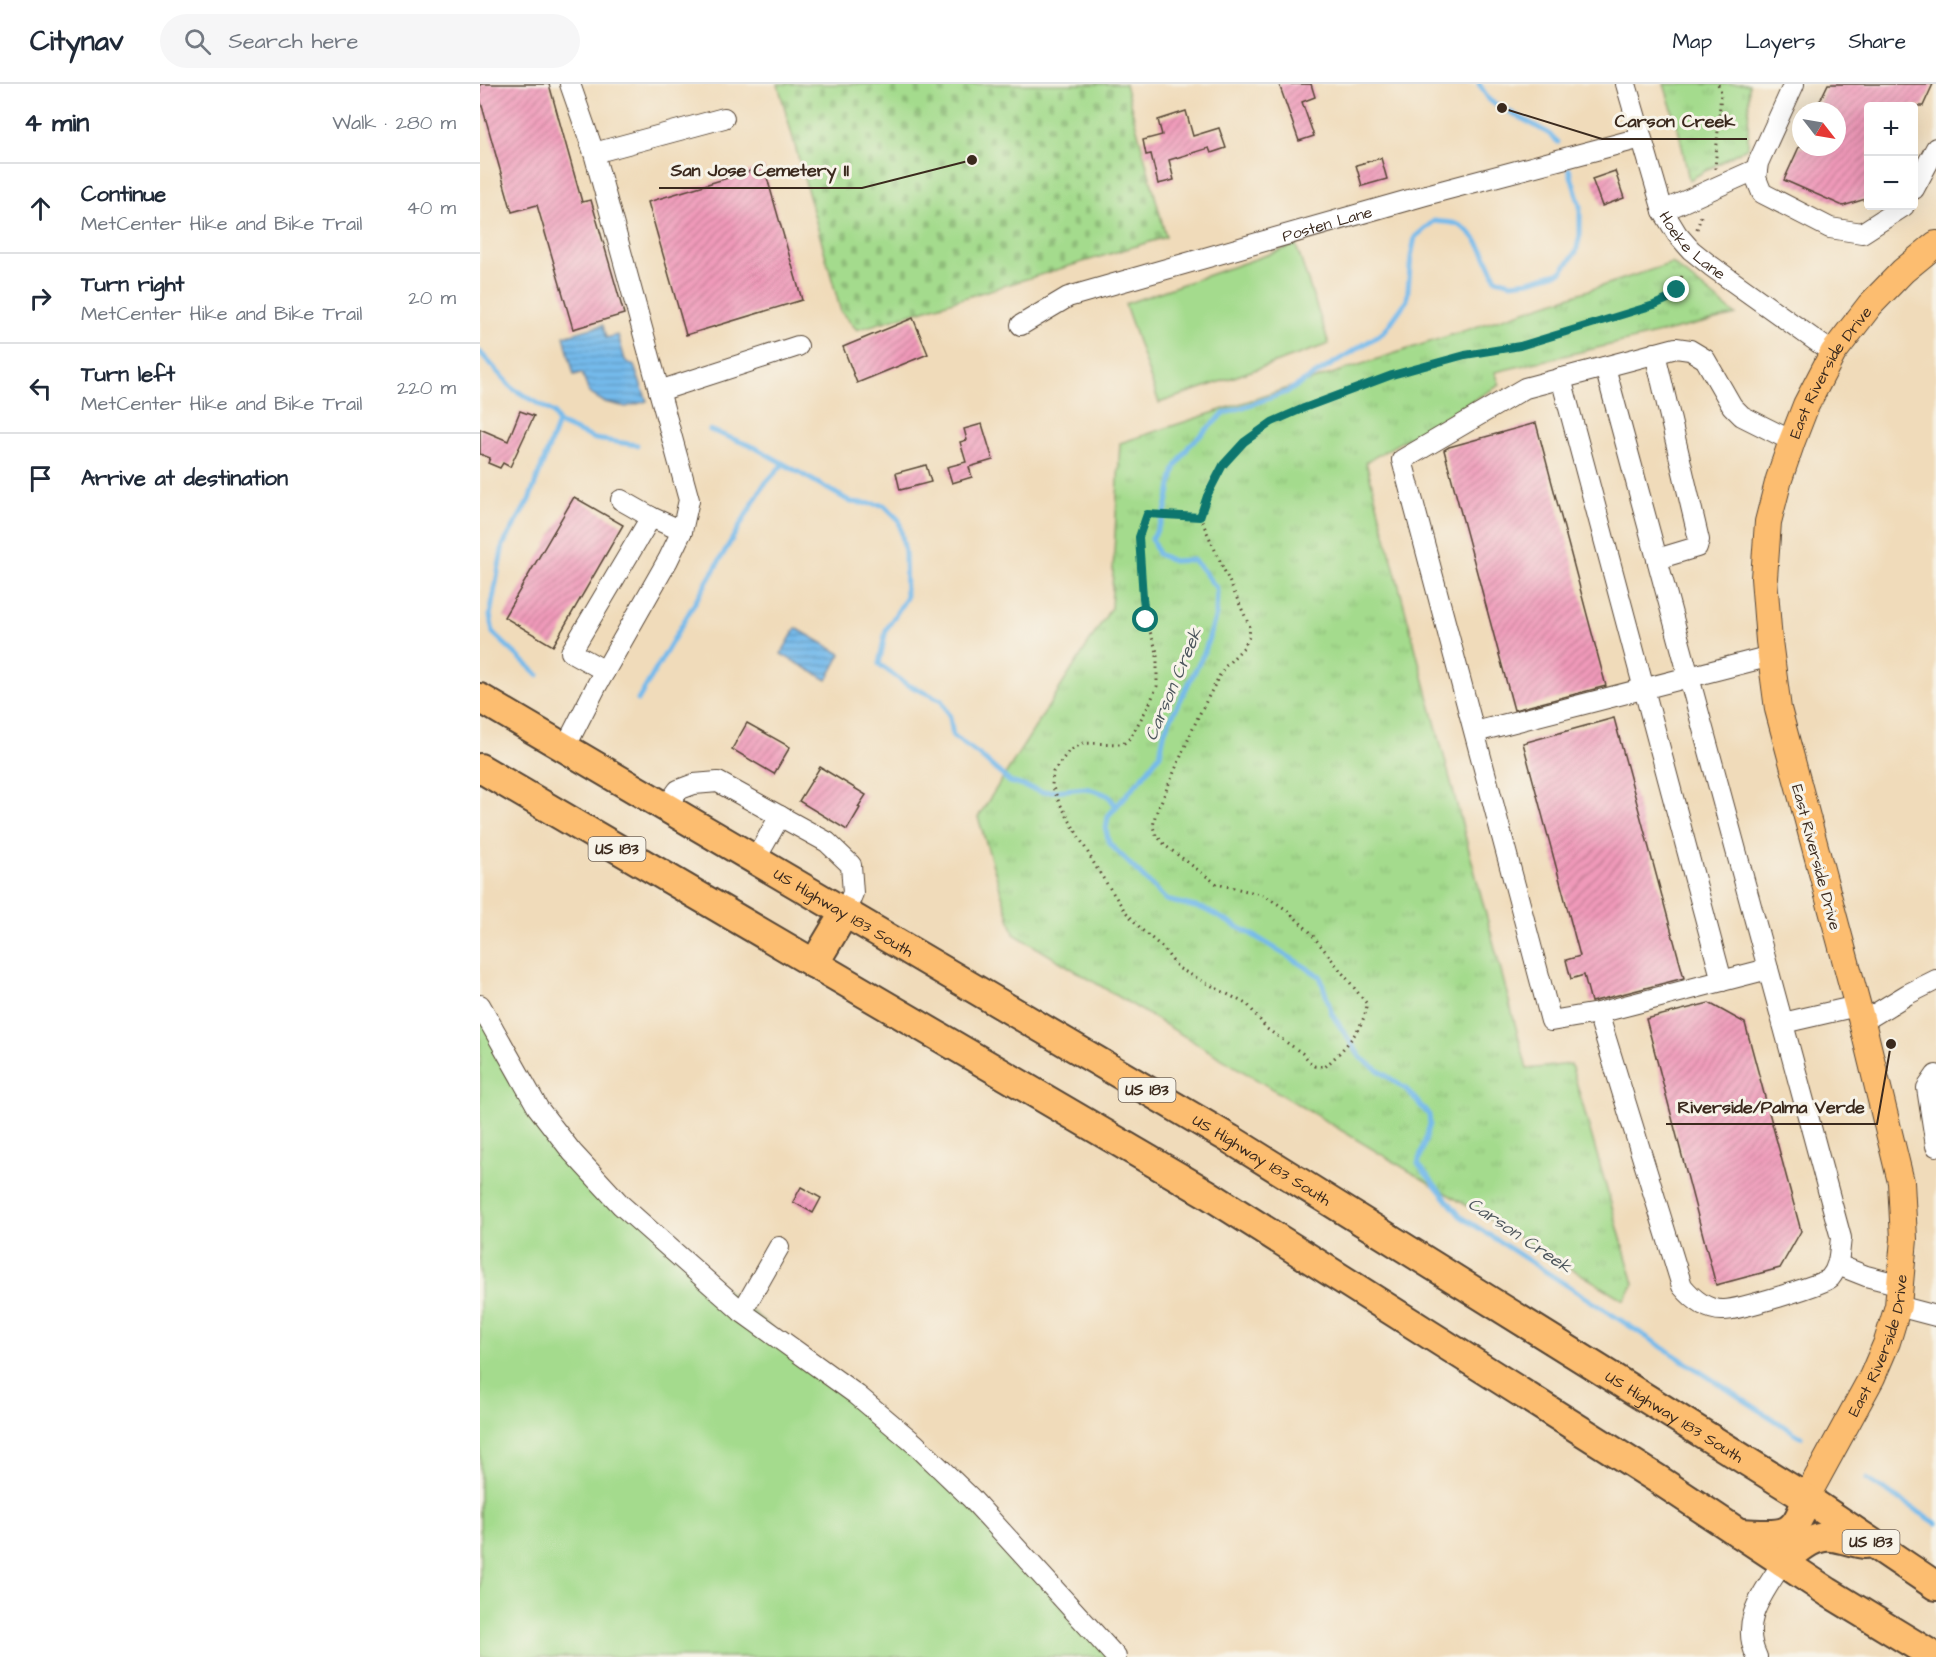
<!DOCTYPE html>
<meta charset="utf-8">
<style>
body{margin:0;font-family:"Architects Daughter",sans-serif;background:#f6f6f7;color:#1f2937}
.controls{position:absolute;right:18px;top:18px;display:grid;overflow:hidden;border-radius:6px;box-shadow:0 6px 24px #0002}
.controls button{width:54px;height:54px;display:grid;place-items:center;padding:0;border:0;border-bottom:2px solid #e0e1e3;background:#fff;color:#1f2937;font:30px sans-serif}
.compass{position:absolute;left:1312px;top:18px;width:54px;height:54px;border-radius:50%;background:#fff;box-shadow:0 6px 24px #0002;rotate:121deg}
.stop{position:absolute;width:18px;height:18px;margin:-14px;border:4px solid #0f766e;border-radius:50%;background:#fff}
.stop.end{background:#0f766e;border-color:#fff;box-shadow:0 2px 6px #0008}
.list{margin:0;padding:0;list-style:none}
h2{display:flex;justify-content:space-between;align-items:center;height:78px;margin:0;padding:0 24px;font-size:26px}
h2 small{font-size:20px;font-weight:400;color:#747a83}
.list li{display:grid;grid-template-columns:39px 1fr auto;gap:18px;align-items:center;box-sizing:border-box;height:90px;padding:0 24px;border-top:2px solid #e0e1e3}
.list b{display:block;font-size:22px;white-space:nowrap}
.list p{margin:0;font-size:20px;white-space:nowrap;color:#747a83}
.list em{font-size:20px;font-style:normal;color:#747a83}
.icon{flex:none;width:33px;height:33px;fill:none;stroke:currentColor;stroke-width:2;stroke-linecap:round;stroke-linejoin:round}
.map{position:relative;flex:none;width:1456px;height:1573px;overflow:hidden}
header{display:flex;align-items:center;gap:36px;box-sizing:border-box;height:84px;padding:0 30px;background:#fff;border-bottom:2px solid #e0e1e3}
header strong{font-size:28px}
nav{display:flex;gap:33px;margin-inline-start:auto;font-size:21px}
.search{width:420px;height:54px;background:#f6f6f7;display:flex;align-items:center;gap:15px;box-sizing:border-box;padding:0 21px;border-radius:33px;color:#747a83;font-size:22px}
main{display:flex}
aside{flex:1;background:#fff}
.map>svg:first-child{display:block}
.grass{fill:#a4db8d;stroke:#708256;stroke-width:1.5}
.cemetery{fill:url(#cemetery-stones);stroke:#708256;stroke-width:1.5}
.park{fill:url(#park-tufts);stroke:#708256;stroke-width:1.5}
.water{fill:url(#water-rules);stroke:#587284;stroke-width:1.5}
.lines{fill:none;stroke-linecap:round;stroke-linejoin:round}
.stream{stroke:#74baeb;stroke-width:5}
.building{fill:url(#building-hatch)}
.minor-casing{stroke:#564535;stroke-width:22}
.major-casing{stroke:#564535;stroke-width:28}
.highway-casing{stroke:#564535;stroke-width:32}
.path{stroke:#564535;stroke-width:3;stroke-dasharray:1.5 4.5;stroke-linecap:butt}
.minor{stroke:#fff;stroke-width:20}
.major{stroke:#fcbd6f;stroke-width:26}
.highway{stroke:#fcbd6f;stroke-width:28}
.route{stroke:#0f766e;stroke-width:8}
.labels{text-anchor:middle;stroke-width:6;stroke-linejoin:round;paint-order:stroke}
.shield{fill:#f7f3e8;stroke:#73665b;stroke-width:1.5}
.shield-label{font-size:15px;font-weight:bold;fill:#3b2a1e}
.street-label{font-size:16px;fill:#3b2a1e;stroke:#f7f3e8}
.water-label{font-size:18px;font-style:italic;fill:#4c555c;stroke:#f7f3e8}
.leader{fill:none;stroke:#3b2a1e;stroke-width:2}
.callout-dot{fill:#3b2a1e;stroke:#f7f3e8;stroke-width:2}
.callout-label{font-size:18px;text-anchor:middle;font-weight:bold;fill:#3b2a1e;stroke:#f7f3e8;stroke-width:6;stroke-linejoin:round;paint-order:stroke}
</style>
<header>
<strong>Citynav</strong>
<div class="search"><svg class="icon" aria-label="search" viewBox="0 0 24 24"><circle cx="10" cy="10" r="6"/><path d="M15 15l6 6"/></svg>Search here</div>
<nav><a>Map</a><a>Layers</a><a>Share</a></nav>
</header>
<main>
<aside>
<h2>4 min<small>Walk · 280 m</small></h2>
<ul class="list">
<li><svg class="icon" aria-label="ahead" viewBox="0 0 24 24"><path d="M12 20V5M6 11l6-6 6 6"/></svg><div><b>Continue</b><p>MetCenter Hike and Bike Trail</p></div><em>40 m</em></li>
<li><svg class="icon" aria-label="right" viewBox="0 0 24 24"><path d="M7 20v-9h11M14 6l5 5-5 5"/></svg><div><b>Turn right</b><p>MetCenter Hike and Bike Trail</p></div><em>20 m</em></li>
<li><svg class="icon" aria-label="left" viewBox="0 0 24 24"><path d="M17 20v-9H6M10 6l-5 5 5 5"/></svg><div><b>Turn left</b><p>MetCenter Hike and Bike Trail</p></div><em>220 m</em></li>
<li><svg class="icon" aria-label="arrive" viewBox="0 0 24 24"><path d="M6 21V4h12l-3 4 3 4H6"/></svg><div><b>Arrive at destination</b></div></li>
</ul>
</aside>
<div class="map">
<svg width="1456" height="1573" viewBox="0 0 1456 1573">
<defs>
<pattern id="cemetery-stones" width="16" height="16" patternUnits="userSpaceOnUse" patternTransform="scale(1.5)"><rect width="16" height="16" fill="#a4db8d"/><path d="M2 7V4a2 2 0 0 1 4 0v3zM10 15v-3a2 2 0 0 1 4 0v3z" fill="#8ebc79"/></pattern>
<pattern id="park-tufts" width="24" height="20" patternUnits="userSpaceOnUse" patternTransform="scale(1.5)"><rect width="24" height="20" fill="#a4db8d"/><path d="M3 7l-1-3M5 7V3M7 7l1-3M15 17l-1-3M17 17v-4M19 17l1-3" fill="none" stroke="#8ebc79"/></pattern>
<pattern id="water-rules" width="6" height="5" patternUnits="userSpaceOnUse" patternTransform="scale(1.5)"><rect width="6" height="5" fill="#74baeb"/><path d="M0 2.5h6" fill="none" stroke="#6097be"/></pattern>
<pattern id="building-hatch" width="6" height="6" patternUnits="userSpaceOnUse" patternTransform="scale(1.5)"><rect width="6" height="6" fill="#f09aba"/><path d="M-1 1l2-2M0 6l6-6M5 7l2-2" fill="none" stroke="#c47e97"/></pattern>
</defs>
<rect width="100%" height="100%" fill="#f7f3e8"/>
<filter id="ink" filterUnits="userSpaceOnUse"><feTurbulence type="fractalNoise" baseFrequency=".0167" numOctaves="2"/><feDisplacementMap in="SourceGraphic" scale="12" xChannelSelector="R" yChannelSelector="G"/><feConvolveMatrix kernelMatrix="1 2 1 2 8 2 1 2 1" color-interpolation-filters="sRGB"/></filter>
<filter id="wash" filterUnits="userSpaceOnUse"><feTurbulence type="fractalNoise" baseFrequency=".008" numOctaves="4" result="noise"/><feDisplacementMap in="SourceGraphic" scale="24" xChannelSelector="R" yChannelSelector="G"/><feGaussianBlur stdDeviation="1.35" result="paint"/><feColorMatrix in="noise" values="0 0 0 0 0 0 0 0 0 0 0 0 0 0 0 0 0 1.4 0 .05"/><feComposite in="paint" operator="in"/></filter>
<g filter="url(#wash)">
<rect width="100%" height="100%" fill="#f0dbba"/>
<!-- grass -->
<g class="grass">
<path d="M 816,161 L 849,260 L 679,319 L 645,220 Z"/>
<path d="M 0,929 L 88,1072 L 433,1363 L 630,1573 L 0,1573 Z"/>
</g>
<!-- cemetery -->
<path class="cemetery" d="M 298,0 L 645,0 L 686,153 L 377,246 L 361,228 Z"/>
<!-- park -->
<g class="park">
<path d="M 1184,0 L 1269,0 L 1268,63 L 1209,96 L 1199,48 Z"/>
<path d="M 1192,179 L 1256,231 L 1015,288 L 1020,301 L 886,378 L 1047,985 L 1091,980 L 1154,1200 L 1144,1216 L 534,850 L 498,733 L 631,524 L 640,359 Z"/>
</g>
<!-- water -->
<g class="water">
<path d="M 123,241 L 126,254 L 138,251 L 145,276 L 154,282 L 167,317 L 146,323 L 124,318 L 109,309 L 102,289 L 94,291 L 84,252 Z"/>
<path d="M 316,544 L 361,570 L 347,596 L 301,570 Z"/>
</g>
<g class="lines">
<!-- stream -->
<g class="stream">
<path d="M 999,0 L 1010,17 L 1068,49 L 1078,58"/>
<path d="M 1089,85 L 1100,122 L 1100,151 L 1096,168 L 1081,188 L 1049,197 L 1032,199 L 1016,195 C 1007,175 997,145 973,139 C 967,138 960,138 954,137 L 935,153 L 931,173 L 927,216 L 904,248 L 807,308 L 743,330 L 709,362 L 695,384 L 684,433 L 672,455 L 678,470 L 693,477 L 713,476 L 721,484 L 737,505 L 736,531 L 725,567 L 685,646 L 680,670 L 664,691 L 628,732 L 626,746 L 629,759 L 686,816 L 724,825 L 773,851 L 840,892 L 852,930 L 881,974 L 927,1006 L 949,1031 L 950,1040 L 938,1080 L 980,1132 L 1321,1353"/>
<path d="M 0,268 L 32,304 L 74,329 L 78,339 L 49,416 L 23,461 L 10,531 L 13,549 L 58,591"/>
<path d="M 78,339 L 115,355 L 157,361"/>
<path d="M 230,346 L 274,363 L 371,418 L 404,421 L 419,436 L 425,468 L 426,514 L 406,546 L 399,580 L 426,600 L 461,616 L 470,633 L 473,652 L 498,670 L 530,698 L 563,708 L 606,704 L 628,711 L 636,722"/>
<path d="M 158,616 L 283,402 L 303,380"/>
<path d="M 1387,1395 L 1456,1439"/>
</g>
</g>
<g id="blocks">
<!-- building -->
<g class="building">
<path d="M 0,0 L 69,0 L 102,118 L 111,116 L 144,230 L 93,245 L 57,121 L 32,128 L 0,15 Z"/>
<path d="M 799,0 L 831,0 L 835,13 L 822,18 L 834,52 L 819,57 Z"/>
<path d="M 1348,0 L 1453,0 L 1443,22 L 1389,22 L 1389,114 L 1363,122 L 1304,96 L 1319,63 L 1357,63 L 1357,27 L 1335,27 Z"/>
<path d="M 706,27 L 713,52 L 739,44 L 746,64 L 731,69 L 729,64 L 689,76 L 694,96 L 678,100 L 671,70 L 666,71 L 663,56 L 682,51 L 678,36 Z"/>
<path d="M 901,74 L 907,95 L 882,102 L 876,81 Z"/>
<path d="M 284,83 L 322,216 L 206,251 L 168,118 Z"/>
<path d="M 1135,87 L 1144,114 L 1122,122 L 1112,95 Z"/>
<path d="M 433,234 L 448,270 L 377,299 L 363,263 Z"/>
<path d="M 40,327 L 54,332 L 30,383 L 23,379 L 20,384 L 8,379 L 10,374 L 0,370 L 0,345 L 28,357 Z"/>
<path d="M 1056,339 L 1126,602 L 1034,626 L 964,366 L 969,363 Z"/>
<path d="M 502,340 L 513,376 L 489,383 L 492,393 L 472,399 L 467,383 L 486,378 L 480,358 L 487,356 L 484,345 Z"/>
<path d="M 446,381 L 451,398 L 420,406 L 416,389 Z"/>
<path d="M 94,413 L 143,441 L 73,562 L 24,533 Z"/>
<path d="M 1134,634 L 1204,894 L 1111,918 L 1104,891 L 1091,895 L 1086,876 L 1100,872 L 1043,659 Z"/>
<path d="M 267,639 L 310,663 L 294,690 L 252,665 Z"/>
<path d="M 340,683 L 386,711 L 378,723 L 380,724 L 367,746 L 319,717 Z"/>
<path d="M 1229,919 L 1265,939 L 1321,1147 L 1300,1184 L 1236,1201 L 1166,935 Z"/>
<path d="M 321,1103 L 341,1114 L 333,1129 L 313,1118 Z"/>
</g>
</g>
</g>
<g filter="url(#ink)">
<use href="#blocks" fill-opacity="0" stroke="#564535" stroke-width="1.5"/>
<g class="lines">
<!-- minor casing -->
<g class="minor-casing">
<g id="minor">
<path id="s1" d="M 1146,0 L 1183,127 L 1197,150 L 1211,166 L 1231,182 L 1353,269"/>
<path d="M 1314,0 L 1278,79 L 1276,94 L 1282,109 L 1350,144 L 1382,149 L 1424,122"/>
<path d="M 114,69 L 244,34"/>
<path d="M 1434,105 L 1456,64"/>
<path d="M 1183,127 L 1277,85"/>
<path id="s2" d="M 541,241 L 588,213 L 946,111 L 1161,54"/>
<path d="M 1175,269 L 1219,456 L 1217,463 L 1177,475"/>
<path d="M 1081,294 L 1242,897"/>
<path d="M 179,307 L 318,262"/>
<path d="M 141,416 L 171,433"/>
<path d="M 125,587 L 91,568 L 171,433 L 202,447"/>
<path d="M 995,648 L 1291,572"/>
<path d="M 85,664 L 117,601 L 188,476 L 202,447 L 209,416 L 114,69 L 90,0"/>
<path d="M 186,723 L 198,706 L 214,700 L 238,698 L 347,758 L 371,781 L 373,809 L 365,828"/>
<path d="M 275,776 L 300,732"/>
<path d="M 1288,885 L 1118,929 L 1071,937 L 922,376 L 1045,304 L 1196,264 L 1210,266 L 1225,275 L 1252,322 L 1262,332 L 1312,357"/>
<path d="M 0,921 L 58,1024 L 92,1068 L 141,1121 L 262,1228 L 377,1311 L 435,1360 L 491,1414 L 636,1573"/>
<path d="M 1118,929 L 1202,1202 C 1212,1214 1226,1227 1244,1226 C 1257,1226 1343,1201 1350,1194 C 1360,1182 1359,1168 1361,1154 L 1125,283"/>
<path d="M 1382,938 L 1428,910 L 1456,896"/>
<path d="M 1303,939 L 1377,922"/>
<path d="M 1456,991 L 1447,1004 L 1456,1062"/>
<path d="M 1358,1181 L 1386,1192 L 1421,1201"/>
<path d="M 1418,1222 L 1456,1232"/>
<path d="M 262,1228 L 299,1163"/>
<path d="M 1277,1573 C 1259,1536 1284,1509 1303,1478"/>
</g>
</g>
<!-- major casing -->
<g class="major-casing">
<g id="major">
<path id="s3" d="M 1326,1414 L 1392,1293 L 1407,1258 L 1418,1222 L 1424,1155 L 1421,1098 L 1382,938 L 1298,625 L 1289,557 L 1284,494 L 1288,438 L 1299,395 L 1312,357 L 1326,321 L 1353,269 L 1390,221 L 1423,187 L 1456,160"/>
</g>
</g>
<!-- highway casing -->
<g class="highway-casing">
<g id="highway">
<path id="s4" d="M 0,614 L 750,1055 L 1326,1414 L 1456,1502"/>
<path d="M 0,684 L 726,1109 L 1176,1394 L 1348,1508 L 1455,1573"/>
<path d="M 334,880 L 365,828"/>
<path d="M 1259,1449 C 1298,1450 1315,1458 1326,1414"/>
<path d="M 1303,1478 C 1317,1467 1332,1451 1352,1453 C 1363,1454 1374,1459 1385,1460"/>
</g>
</g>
<!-- path -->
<g class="path">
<path d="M 1235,85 L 1241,8 L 1238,0"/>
<path d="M 1217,145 L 1222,129"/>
<path d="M 720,433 L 667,430 L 659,453 L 663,514 L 666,536 L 677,568 L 677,602 L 669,621 L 650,654 L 643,660 L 603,659 L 588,668 L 573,688 L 572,701 L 579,718 L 619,788 L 645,827 L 663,847 L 682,863 L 698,884 L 768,921 L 787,945 L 822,969 L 834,982 L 845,983 C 862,967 885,944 887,920 L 830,848 L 807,826 L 784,811 L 737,800 L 687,763 L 676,751 L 673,743 L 675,732 L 718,633 L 743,585 L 764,563 L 769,553 L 770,543 L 720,433 L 727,412 L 743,381 L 764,358 L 792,338 L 824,324 L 912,291 L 985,271 L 1040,262 L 1174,221 C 1192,213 1195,210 1202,192"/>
</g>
<!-- minor -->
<use href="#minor" class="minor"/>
<!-- major -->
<use href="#major" class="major"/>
<!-- highway -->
<use href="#highway" class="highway"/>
</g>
</g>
<g class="lines" filter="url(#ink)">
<!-- route -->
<path class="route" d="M 666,536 L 663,514 L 659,453 L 667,430 L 720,433 L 727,412 L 743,381 L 764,358 L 792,338 L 824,324 L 912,291 L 985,271 L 1040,262 L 1174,221 L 1190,214 L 1197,206"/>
</g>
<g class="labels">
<!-- shield labels -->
<g class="shield">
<rect x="108.5" y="753" width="57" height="24" rx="4.5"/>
<rect x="638.5" y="994" width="57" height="24" rx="4.5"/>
<rect x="1362.5" y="1446" width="57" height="24" rx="4.5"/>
</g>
<g class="shield-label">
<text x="137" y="770">US 183</text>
<text x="667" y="1011">US 183</text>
<text x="1391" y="1463">US 183</text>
</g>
<!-- street labels -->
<g class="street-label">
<text dy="6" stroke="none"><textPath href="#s2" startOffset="324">Posten Lane</textPath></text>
<text dy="6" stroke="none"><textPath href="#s1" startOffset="178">Hoeke Lane</textPath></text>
<text dy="6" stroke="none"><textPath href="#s3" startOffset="1178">East Riverside Drive</textPath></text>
<text transform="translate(1337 773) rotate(75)" y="6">East Riverside Drive</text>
<text dy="6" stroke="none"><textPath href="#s4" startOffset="422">US Highway 183 South</textPath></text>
<text dy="6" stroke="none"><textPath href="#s4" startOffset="908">US Highway 183 South</textPath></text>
<text dy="6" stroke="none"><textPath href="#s3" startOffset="170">East Riverside Drive</textPath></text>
<text dy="6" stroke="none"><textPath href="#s4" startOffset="1394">US Highway 183 South</textPath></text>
</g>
<!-- water labels -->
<g class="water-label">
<text transform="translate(693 600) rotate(-67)" y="6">Carson Creek</text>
<text transform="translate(1040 1151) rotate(34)" y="6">Carson Creek</text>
</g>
</g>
<!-- callouts -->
<path class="leader" d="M1022 24L1122 55H1267M492 76L382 104H179M1411 960L1397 1040H1186"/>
<g class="callout-dot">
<circle cx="1022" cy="24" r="6"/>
<circle cx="492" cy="76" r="6"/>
<circle cx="1411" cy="960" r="6"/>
</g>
<g class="callout-label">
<text x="1195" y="43">Carson Creek</text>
<text x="280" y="92">San Jose Cemetery II</text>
<text x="1291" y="1029">Riverside/Palma Verde</text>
</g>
</svg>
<div class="controls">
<button>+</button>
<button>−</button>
</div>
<svg class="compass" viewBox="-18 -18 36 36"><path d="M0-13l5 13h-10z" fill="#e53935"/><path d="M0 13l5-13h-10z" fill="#747a83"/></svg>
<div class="stop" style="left:666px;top:536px"></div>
<div class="stop end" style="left:1197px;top:206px"></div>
</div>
</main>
